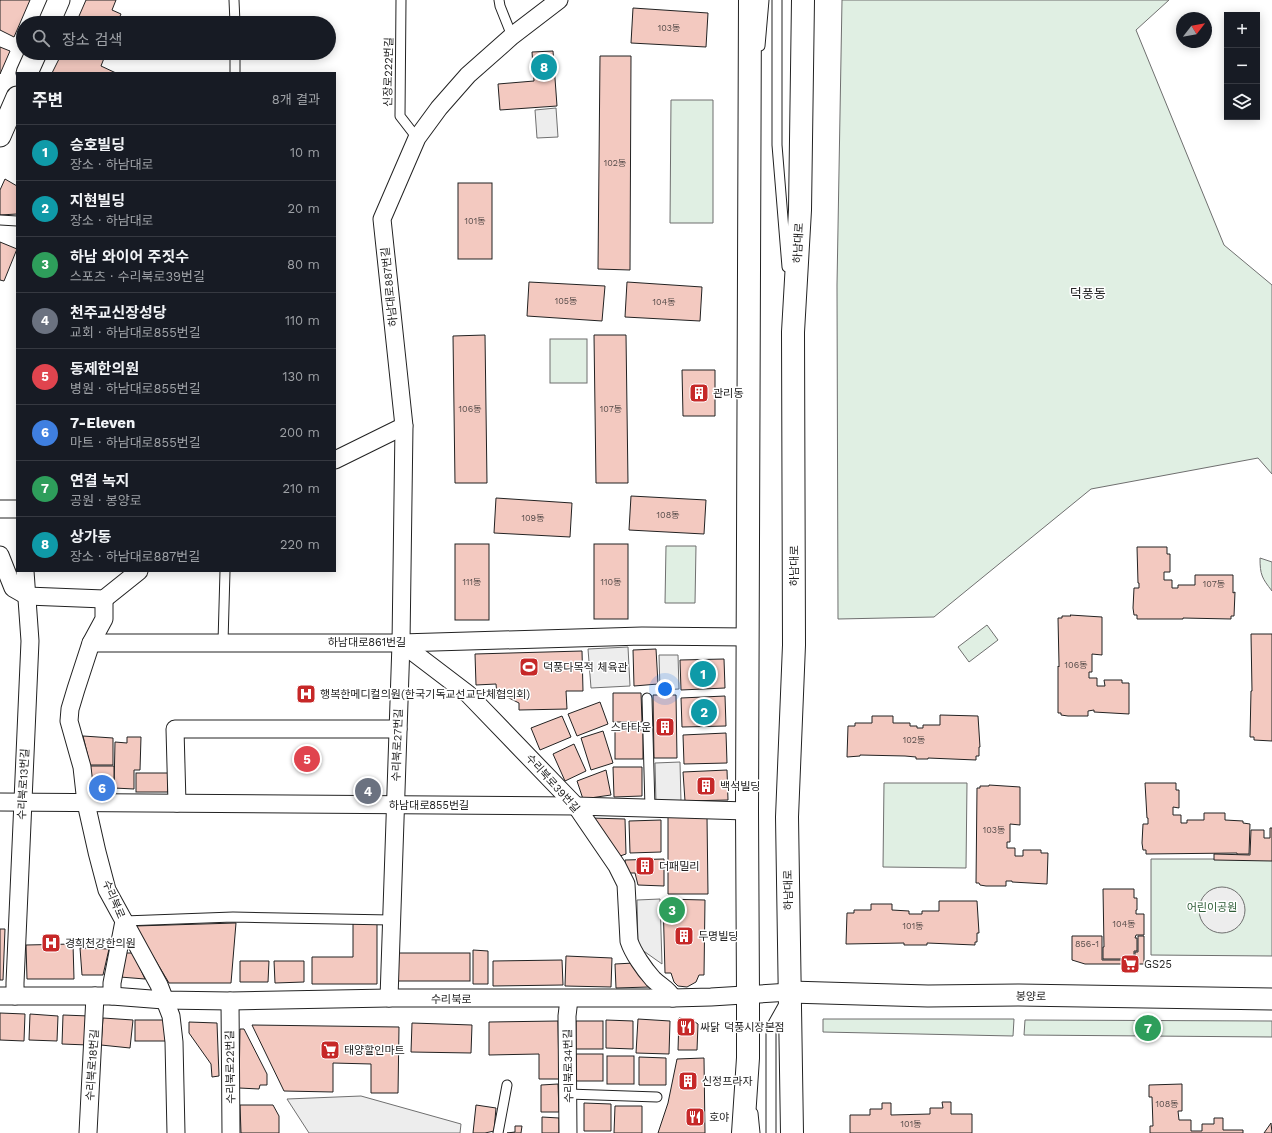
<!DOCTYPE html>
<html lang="ko">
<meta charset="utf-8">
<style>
body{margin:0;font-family:"Work Sans","Noto Sans KR",sans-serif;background:#20242c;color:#f1f3f6}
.controls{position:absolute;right:12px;top:12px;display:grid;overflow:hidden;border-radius:0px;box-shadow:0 2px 10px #0003}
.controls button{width:36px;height:36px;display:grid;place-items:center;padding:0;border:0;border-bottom:1px solid #363941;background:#171b24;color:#f1f3f6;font:20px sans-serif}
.compass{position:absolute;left:1176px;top:12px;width:36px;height:36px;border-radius:50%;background:#171b24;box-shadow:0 2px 10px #0003;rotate:59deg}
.you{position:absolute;left:665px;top:689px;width:14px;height:14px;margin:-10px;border:3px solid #fff;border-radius:50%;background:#1a73e8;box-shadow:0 0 0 6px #1a73e833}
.badge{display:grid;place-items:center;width:26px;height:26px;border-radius:50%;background:#b45309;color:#fff;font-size:13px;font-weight:700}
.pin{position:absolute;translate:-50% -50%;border:2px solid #fff;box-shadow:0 1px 4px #0006}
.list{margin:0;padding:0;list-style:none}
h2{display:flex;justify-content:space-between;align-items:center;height:52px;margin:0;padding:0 16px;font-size:17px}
h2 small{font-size:13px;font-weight:400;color:#9ea1a6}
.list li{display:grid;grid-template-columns:26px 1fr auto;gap:12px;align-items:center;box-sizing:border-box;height:56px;padding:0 16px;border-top:1px solid #363941}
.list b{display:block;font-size:15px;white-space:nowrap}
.list p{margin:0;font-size:13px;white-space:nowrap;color:#9ea1a6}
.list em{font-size:13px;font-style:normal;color:#9ea1a6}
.icon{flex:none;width:22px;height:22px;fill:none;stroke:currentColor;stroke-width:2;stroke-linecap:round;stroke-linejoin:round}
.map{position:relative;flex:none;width:1272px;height:1133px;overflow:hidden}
.search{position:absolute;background:#171b24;box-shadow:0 2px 10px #0003;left:16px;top:16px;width:320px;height:44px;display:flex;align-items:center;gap:10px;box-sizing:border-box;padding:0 14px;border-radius:22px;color:#9ea1a6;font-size:15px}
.panel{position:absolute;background:#171b24;box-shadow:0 2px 10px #0003;left:16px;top:72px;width:320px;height:500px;border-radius:0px}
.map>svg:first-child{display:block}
.green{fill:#e0efe3;stroke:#6f6f6f}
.parking{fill:#ededed;stroke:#6f6f6f}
.building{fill:#f3c9c0;stroke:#222}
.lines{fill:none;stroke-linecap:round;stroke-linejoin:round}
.service-casing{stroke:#222;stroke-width:11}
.minor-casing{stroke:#222;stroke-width:19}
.tertiary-casing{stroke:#222;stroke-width:23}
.primary-casing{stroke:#222;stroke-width:24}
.service{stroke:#fff;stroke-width:9}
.minor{stroke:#fff;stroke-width:17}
.tertiary{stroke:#fff;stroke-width:21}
.primary{stroke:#fff;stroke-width:22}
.labels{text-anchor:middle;stroke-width:3;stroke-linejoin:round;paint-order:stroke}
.number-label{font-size:9px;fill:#564c4a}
.street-label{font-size:11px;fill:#222;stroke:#fff}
.poi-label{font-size:11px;fill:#222;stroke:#fff;text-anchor:start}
.park-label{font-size:11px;fill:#2f5e38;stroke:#fff}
.quarter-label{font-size:13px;fill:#222;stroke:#fff}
</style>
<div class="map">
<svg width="1272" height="1133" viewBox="0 0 1272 1133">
<rect width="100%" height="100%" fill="#fff"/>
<!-- green -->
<g class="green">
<path d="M 842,0 L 1169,0 L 1136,30 L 1224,245 L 1272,285 L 1272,474 L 1258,458 L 1091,489 L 934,617 L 838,619 L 837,285 Z"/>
<path d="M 671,100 L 713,100 L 713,223 L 670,223 Z"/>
<rect x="550" y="339" width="37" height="44"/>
<path d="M 666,546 L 696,546 L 695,603 L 665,603 Z"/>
<path d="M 1260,558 L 1272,562 L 1272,591 C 1262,578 1260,575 1260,558 Z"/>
<path d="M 987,625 L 998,640 L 969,662 L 958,647 Z"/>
<path d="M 884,783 L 967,783 L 966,868 L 883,867 Z"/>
<path d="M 1151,859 L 1272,859 L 1272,956 L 1151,955 Z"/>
<path d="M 823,1019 L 1014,1019 L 1013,1036 L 823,1032 Z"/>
<path d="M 1025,1020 L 1272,1021 L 1272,1037 L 1024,1035 Z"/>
</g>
<!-- parking -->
<g class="parking">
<path d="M 556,108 L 558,137 L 537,138 L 535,110 Z"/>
<path d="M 628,647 L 630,686 L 591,688 L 588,649 Z"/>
<path d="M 659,655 L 678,655 L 679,689 L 660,690 Z"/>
<path d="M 680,762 L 681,802 L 656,803 L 655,763 Z"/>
<circle cx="1222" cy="910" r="23"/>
<path d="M 660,899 L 662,964 L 638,947 L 637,900 Z"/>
<path d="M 361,1096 L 461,1124 L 460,1133 L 309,1133 L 287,1099 Z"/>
</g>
<!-- building -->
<g class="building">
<path d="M 0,0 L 30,0 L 14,37 L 0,30 Z"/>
<path d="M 86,0 L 116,0 L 112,10 L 121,14 L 117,23 L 76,23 Z"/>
<path d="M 633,8 L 708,13 L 706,47 L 631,43 Z"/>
<path d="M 0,47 L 10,51 L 0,74 Z"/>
<path d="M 553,51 L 557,106 L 500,110 L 498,84 L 534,81 L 532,52 Z"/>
<path d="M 62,53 L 106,53 L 101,66 L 116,73 L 52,73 Z"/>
<path d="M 600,56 L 631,56 L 630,270 L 598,269 Z"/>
<path d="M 5,179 L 17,186 L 17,214 L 0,215 L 0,190 Z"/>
<rect x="458" y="183" width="34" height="76"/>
<path d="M 0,242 L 17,249 L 4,281 L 0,280 Z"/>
<path d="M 529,282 L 605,286 L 602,321 L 527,316 Z"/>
<path d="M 627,282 L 702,287 L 700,321 L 625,317 Z"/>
<path d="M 485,335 L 487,483 L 455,483 L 453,336 Z"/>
<path d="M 594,335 L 626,335 L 628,483 L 596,483 Z"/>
<path d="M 682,370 L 715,370 L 715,416 L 683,416 Z"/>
<path d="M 631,496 L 706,500 L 704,534 L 629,530 Z"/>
<path d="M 496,498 L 572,503 L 570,537 L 494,533 Z"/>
<rect x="455" y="544" width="34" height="76"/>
<rect x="594" y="544" width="34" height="75"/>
<path d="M 1137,547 L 1167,547 L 1167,554 L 1170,554 L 1170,572 L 1164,572 L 1164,580 L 1172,580 L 1172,588 L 1178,588 L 1178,585 L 1195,585 L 1195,575 L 1233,575 L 1233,593 L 1235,592 L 1234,616 L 1231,616 L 1231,619 L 1183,618 L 1183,619 L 1137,619 L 1137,615 L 1134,615 L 1133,608 L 1134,588 L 1139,588 L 1139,583 L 1138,583 Z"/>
<path d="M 1070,615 L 1102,617 L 1102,655 L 1092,654 L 1092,672 L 1089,672 L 1089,678 L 1097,678 L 1097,686 L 1105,686 L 1104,680 L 1122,680 L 1122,683 L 1129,683 L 1129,714 L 1094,712 L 1094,710 L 1088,711 L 1088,716 L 1068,716 L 1061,715 L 1061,713 L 1058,713 L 1058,666 L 1059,667 L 1059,664 L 1058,618 L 1062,618 L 1062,616 L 1071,616 Z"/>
<path d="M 1251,634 L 1272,634 L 1272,741 L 1254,740 L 1254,737 L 1250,737 L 1251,691 L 1252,691 Z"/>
<path d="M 656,649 L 658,684 L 634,686 L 633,650 Z"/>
<path d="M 582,651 L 583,691 L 566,691 L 567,709 L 519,710 L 519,703 L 505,696 L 497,696 L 496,684 L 476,685 L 475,654 Z"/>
<path d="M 724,659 L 725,688 L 681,690 L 680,660 Z"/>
<path d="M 613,693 L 641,693 L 642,722 L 613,722 Z"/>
<path d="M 653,695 L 676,695 L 677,758 L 654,758 Z"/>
<path d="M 725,696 L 726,726 L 682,727 L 681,698 Z"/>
<path d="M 600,702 L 608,724 L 577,736 L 568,714 Z"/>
<path d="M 940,715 L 978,716 L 980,747 L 979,747 L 979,756 L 976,756 L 976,760 L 928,758 L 928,759 L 916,759 L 916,757 L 905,756 L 860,755 L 860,756 L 847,757 L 848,726 L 855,726 L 855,723 L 872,723 L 872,716 L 893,716 L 893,723 L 910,723 L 910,726 L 917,726 L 917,728 L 923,728 L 923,725 L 940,725 Z"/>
<path d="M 562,716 L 571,737 L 540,750 L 531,728 Z"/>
<rect x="615" y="730" width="28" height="29"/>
<path d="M 603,731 L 613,763 L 591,770 L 581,738 Z"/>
<path d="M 726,733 L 727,763 L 684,764 L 683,735 Z"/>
<path d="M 83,736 L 113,738 L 113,765 L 90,765 Z"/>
<path d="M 127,737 L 141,737 L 140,770 L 134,770 L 134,789 L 114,788 L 115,742 L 127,743 Z"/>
<path d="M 574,744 L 586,771 L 565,781 L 553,754 Z"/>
<path d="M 90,766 L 114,766 L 114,796 L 91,796 Z"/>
<path d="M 613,767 L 642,767 L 642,796 L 614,797 Z"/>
<path d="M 606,770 L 611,795 L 583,799 L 577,781 Z"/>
<path d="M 727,770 L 728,800 L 685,801 L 683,772 Z"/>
<rect x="136" y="773" width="32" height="19"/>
<path d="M 1145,783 L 1176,783 L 1176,790 L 1179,790 L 1179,808 L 1173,807 L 1173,815 L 1181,815 L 1181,823 L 1187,823 L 1187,820 L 1204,820 L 1204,813 L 1225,813 L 1225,820 L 1243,821 L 1243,823 L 1250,824 L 1249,854 L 1237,854 L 1237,853 L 1146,854 L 1146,850 L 1143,850 L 1142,843 L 1143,824 L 1148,824 L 1148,818 L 1147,818 Z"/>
<path d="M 989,785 L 1020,787 L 1020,825 L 1010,824 L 1010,842 L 1007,842 L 1007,848 L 1015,848 L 1015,856 L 1023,856 L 1023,850 L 1041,850 L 1041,853 L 1048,853 L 1047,884 L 1012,882 L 1012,881 L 1006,881 L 1006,886 L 986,886 L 980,885 L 979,883 L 976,883 L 977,788 L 980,788 L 980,786 L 989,786 Z"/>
<path d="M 668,817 L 707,817 L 708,894 L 668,894 Z"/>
<path d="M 591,818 L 625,819 L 626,854 L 620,856 Z"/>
<path d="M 661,820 L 661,852 L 630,853 L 629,821 Z"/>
<path d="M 1270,828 L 1272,828 L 1272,861 L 1214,860 L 1214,854 L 1250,855 L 1251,830 L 1264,830 L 1264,838 L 1270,838 Z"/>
<path d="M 664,859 L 664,886 L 638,885 L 635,873 L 626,873 L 625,860 Z"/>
<path d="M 1103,889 L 1134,889 L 1134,898 L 1137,898 L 1137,910 L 1136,910 L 1136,914 L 1144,914 L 1144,935 L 1136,935 L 1135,938 L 1137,938 L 1137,951 L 1134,951 L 1134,959 L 1103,959 L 1103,947 L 1104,947 Z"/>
<path d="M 663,899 L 705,900 L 704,975 L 699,975 L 696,982 L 687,987 L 678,986 L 674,982 L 671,973 L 665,973 Z"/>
<path d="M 939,901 L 977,901 L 979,933 L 977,933 L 977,942 L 975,942 L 975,945 L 927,943 L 927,945 L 904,945 L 904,943 L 846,944 L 847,913 L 854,913 L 854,910 L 871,910 L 871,904 L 892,904 L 892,910 L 909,911 L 909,914 L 922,914 L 922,911 L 939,911 Z"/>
<path d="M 353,922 L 377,922 L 377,984 L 312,984 L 312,957 L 353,957 Z"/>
<path d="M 236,923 L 231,983 L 169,983 L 135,926 Z"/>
<path d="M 0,929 L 5,929 L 3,980 L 0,980 Z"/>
<path d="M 1072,936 L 1102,936 L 1102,960 L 1135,960 L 1135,952 L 1138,952 L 1138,936 L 1144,936 L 1144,964 L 1085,964 L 1072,960 Z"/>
<path d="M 73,944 L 74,979 L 27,979 L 26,945 Z"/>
<path d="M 80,948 L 109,949 L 103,975 L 82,975 Z"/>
<path d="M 473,950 L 488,951 L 488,984 L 473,984 Z"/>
<path d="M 123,953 L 133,953 L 145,979 L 120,977 Z"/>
<rect x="398" y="953" width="72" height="28"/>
<path d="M 566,956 L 612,958 L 611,987 L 565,986 Z"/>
<path d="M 562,960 L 563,985 L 493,986 L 493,961 Z"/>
<path d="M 240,961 L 269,961 L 268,982 L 240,982 Z"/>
<path d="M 274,961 L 304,961 L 304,982 L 275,983 Z"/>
<path d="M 634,963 L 649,987 L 616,988 L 615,964 Z"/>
<path d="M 0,1013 L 25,1014 L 24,1041 L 0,1040 Z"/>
<path d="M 30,1014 L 58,1016 L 57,1041 L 29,1040 Z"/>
<path d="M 63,1015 L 89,1016 L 88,1045 L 62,1044 Z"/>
<path d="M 103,1018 L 133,1020 L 130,1048 L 101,1045 Z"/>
<path d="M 679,1018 L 692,1020 L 698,1024 L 697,1050 L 678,1050 Z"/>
<path d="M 638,1019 L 670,1021 L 669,1054 L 636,1053 Z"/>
<rect x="135" y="1020" width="32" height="21"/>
<path d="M 606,1020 L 633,1021 L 633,1049 L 606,1048 Z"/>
<path d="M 558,1021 L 559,1079 L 539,1079 L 539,1054 L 489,1055 L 489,1022 Z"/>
<rect x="576" y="1021" width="27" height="28"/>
<path d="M 189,1022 L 217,1023 L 219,1076 L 212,1077 L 211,1064 L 189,1033 Z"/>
<path d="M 412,1023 L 472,1025 L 471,1053 L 411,1052 Z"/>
<path d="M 252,1025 L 399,1027 L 398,1093 L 371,1093 L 371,1064 L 333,1063 L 333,1092 L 284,1091 Z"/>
<path d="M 240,1029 L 244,1029 L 267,1074 L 267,1085 L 260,1085 L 259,1089 L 239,1088 Z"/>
<rect x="576" y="1054" width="27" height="27"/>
<rect x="607" y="1056" width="27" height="28"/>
<path d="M 639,1057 L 666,1058 L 666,1085 L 639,1085 Z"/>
<path d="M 704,1058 L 705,1133 L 658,1133 L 668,1103 L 677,1059 Z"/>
<path d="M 558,1084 L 559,1112 L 541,1112 L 541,1085 Z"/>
<path d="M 1182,1084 L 1182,1111 L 1178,1111 L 1179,1120 L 1191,1120 L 1191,1131 L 1202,1131 L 1202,1124 L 1214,1124 L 1214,1118 L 1223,1118 L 1223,1130 L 1243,1130 L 1243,1133 L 1150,1133 L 1150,1126 L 1153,1126 L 1152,1097 L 1149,1097 L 1149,1085 Z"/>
<path d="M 942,1102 L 951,1102 L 951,1114 L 972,1114 L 972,1133 L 850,1133 L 850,1115 L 870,1115 L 870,1109 L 882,1109 L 882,1103 L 891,1103 L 891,1115 L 930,1114 L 930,1108 L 943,1108 Z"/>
<path d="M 584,1103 L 611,1104 L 611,1131 L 584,1131 Z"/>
<path d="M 240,1105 L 273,1105 L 279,1116 L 279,1133 L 241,1133 Z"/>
<path d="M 476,1105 L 496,1108 L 494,1131 L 485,1133 L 473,1133 Z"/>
<path d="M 615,1106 L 642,1106 L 642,1133 L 614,1133 Z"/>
<path d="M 542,1117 L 559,1118 L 559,1133 L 542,1133 Z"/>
<path d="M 1271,1123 L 1272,1133 L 1264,1133 Z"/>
<path d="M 515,1126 L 522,1126 L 521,1133 L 507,1133 L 515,1132 Z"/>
</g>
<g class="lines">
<!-- service casing -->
<g class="service-casing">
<g id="service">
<path d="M 234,0 L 235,23"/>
<path d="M 401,0 L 400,116 L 417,138"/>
<path d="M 499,0 L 500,6 L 512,36"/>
<path d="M 777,0 L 777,145 L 787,267"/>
<path d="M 760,46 L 764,0"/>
<path d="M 235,53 L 235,73"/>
<path d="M 0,220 L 17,221"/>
<path d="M 223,642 L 225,571"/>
<path d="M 647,698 L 650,808"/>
<path d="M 124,921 L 233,917 L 391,920"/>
<path d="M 568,1094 L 657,1097"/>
<path d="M 753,1113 L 755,1133"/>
<path d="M 498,1133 L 507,1085"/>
<path d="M 771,1133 L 771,1027 L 785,1002"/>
</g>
</g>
<!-- minor casing -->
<g class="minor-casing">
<g id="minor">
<path d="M 335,460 L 404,426"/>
<path d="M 0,509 L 17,509"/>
<path d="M 0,555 L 13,588 L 27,596 L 104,599 L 139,571"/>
<path d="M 104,599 L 104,619 L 91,643 L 76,689 L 70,709 L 69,721 L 82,767 L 86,803 L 97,852 L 107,890 L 124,921 L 112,983 L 112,996"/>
<path d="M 91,643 L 401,643 L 642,636 L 748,637"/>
<path d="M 401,643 L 468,694 L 576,806 L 617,866 L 626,884 L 629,941 C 633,953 644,969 653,979 C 660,986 668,989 673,998"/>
<path d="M 0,802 L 576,806 L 747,811"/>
<path d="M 177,803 L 175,729 L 398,729"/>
<path d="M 124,921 L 159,985 L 171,1016 L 174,1042 L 176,1133"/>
<path d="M 0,996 L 112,996 L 164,1000 L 230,1001 L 389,998 L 673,998 L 711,997 L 790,992"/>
<path d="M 15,996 L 15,983 L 30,641 L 25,571"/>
<path d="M 389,998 L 401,643 L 404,426 L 382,219 L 417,138 L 439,108 L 468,75 L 512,36 L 559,0"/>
<path d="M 230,1001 L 231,1133"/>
<path d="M 88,1133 L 95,996"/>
<path d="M 568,1133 L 567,1016 L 569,999"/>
</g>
</g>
<!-- tertiary casing -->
<g class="tertiary-casing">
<g id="tertiary">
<path d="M 49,23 L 59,0"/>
<path d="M 27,73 L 36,53"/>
<path d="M 0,136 L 17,97"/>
<path d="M 790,992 L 928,996 L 1019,995 L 1272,999"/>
</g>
</g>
<!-- primary casing -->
<g class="primary-casing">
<g id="primary">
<path d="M 743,1133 L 748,1058 L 748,995 L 747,811 L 750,0"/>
<path d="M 792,1133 L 787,817 L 794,645 L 793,332 L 800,210 L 803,0"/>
</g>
</g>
<!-- service -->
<use href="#service" class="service"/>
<!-- minor -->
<use href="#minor" class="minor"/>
<!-- tertiary -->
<use href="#tertiary" class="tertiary"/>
<!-- primary -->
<use href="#primary" class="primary"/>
</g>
<!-- icons -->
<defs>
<g id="building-square" transform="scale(1)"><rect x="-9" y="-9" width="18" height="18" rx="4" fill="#c62828" stroke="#fff"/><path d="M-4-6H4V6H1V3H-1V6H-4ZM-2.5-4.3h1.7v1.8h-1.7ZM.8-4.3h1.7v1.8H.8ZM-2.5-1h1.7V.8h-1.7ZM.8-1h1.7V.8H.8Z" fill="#fff"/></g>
<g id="stadium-square" transform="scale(1)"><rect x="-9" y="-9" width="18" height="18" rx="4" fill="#c62828" stroke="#fff"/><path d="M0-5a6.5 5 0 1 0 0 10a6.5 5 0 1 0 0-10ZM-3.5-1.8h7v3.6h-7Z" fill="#fff"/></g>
<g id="hospital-square" transform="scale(1)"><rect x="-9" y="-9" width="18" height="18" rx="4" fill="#c62828" stroke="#fff"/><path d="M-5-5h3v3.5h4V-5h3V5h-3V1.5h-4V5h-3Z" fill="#fff"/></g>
<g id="supermarket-square" transform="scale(1)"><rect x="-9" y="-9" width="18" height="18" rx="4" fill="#c62828" stroke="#fff"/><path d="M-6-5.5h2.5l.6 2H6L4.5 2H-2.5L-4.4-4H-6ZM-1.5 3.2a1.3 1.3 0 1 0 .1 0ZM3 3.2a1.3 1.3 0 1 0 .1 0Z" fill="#fff"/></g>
<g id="restaurant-square" transform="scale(1)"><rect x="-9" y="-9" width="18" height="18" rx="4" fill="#c62828" stroke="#fff"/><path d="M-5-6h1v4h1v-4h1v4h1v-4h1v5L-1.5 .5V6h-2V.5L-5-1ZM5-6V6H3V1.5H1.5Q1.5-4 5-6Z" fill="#fff"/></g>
</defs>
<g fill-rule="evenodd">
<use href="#building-square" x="699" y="393"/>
<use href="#stadium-square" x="529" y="667"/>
<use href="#hospital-square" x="306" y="694"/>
<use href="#building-square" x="665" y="727"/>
<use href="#building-square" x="706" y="786"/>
<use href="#building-square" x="645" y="866"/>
<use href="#building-square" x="684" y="936"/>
<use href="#hospital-square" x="51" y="943"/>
<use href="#supermarket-square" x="1130" y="964"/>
<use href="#restaurant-square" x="686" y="1027"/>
<use href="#supermarket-square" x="330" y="1050"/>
<use href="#building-square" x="688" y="1081"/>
<use href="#restaurant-square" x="695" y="1117"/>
</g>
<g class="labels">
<!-- number labels -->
<g class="number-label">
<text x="669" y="31">103동</text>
<text x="615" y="166">102동</text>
<text x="475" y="224">101동</text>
<text x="566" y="304">105동</text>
<text x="664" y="305">104동</text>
<text x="470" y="412">106동</text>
<text x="611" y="412">107동</text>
<text x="668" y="518">108동</text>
<text x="533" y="521">109동</text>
<text x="472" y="585">111동</text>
<text x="611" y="585">110동</text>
<text x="1214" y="587">107동</text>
<text x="1076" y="668">106동</text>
<text x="914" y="743">102동</text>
<text x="994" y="833">103동</text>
<text x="1124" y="927">104동</text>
<text x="913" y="929">101동</text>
<text x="1087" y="947">856-1</text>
<text x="1167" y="1107">108동</text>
<text x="911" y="1127">101동</text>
</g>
<!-- street labels -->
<g class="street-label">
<text transform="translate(388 72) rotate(-89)" y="4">신장로222번길</text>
<text transform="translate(798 243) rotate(-87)" y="4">하남대로</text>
<text transform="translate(389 287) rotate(-96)" y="4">하남대로887번길</text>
<text transform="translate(794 566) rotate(-90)" y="4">하남대로</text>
<text x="367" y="646">하남대로861번길</text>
<text transform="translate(397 745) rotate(-88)" y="4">수리북로27번길</text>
<text transform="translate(553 783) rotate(48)" y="4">수리북로39번길</text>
<text transform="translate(23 784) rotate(-87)" y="4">수리북로13번길</text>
<text x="429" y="809">하남대로855번길</text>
<text transform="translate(788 890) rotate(-91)" y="4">하남대로</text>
<text transform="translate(114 899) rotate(67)" y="4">수리북로</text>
<text transform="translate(1031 996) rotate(1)" y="4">봉양로</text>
<text x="451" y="1003">수리북로</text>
<text transform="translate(92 1065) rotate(-86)" y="4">수리북로18번길</text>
<text transform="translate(568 1066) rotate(-91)" y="4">수리북로34번길</text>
<text transform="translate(230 1067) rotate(-91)" y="4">수리북로22번길</text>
</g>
<!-- poi labels -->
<g class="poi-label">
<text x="713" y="397">관리동</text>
<text x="543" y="671">덕풍다목적 체육관</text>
<text x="320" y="698">행복한메디컬의원(한국기독교선교단체협의회)</text>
<text x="651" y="731" text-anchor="end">스타타운</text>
<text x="720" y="790">백석빌딩</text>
<text x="659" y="870">더패밀리</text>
<text x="698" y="940">두명빌딩</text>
<text x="65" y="947">경희천강한의원</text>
<text x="1144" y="968">GS25</text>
<text x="700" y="1031">싸닭 덕풍시장본점</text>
<text x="344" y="1054">태양할인마트</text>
<text x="702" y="1085">신정프라자</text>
<text x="709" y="1121">호야</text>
</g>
<!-- park labels -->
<g class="park-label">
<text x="1212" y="911">어린이공원</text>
</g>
<!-- quarter labels -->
<g class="quarter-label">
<text x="1088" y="298">덕풍동</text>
</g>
</g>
</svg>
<div class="controls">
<button>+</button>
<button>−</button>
<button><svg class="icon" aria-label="layers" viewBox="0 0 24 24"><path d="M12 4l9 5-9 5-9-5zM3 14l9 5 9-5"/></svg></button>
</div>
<svg class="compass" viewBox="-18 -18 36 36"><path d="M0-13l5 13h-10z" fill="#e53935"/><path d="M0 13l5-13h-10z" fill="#9ea1a6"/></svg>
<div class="you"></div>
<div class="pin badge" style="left:703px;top:674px;background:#0f9aa8">1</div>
<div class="pin badge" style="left:704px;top:712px;background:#0f9aa8">2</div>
<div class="pin badge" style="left:672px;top:910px;background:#2e9e5b">3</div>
<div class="pin badge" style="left:368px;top:791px;background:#6b7280">4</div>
<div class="pin badge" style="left:307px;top:759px;background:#e0444e">5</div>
<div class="pin badge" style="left:102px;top:788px;background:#3f7fe0">6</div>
<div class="pin badge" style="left:1148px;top:1028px;background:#2e9e5b">7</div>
<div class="pin badge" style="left:544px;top:67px;background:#0f9aa8">8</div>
<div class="search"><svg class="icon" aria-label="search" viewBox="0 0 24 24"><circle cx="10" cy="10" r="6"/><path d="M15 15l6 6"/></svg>장소 검색</div>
<section class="panel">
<h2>주변<small>8개 결과</small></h2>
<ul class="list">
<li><span class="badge" style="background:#0f9aa8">1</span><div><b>승호빌딩</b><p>장소 · 하남대로</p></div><em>10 m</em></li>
<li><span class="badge" style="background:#0f9aa8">2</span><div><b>지현빌딩</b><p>장소 · 하남대로</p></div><em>20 m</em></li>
<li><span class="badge" style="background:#2e9e5b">3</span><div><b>하남 와이어 주짓수</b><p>스포츠 · 수리북로39번길</p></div><em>80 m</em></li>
<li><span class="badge" style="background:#6b7280">4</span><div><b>천주교신장성당</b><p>교회 · 하남대로855번길</p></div><em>110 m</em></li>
<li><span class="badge" style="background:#e0444e">5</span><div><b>동제한의원</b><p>병원 · 하남대로855번길</p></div><em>130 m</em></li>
<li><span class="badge" style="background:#3f7fe0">6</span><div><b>7-Eleven</b><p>마트 · 하남대로855번길</p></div><em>200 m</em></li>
<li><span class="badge" style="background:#2e9e5b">7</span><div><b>연결 녹지</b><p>공원 · 봉양로</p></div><em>210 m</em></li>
<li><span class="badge" style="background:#0f9aa8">8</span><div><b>상가동</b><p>장소 · 하남대로887번길</p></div><em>220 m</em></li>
</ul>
</section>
</div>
